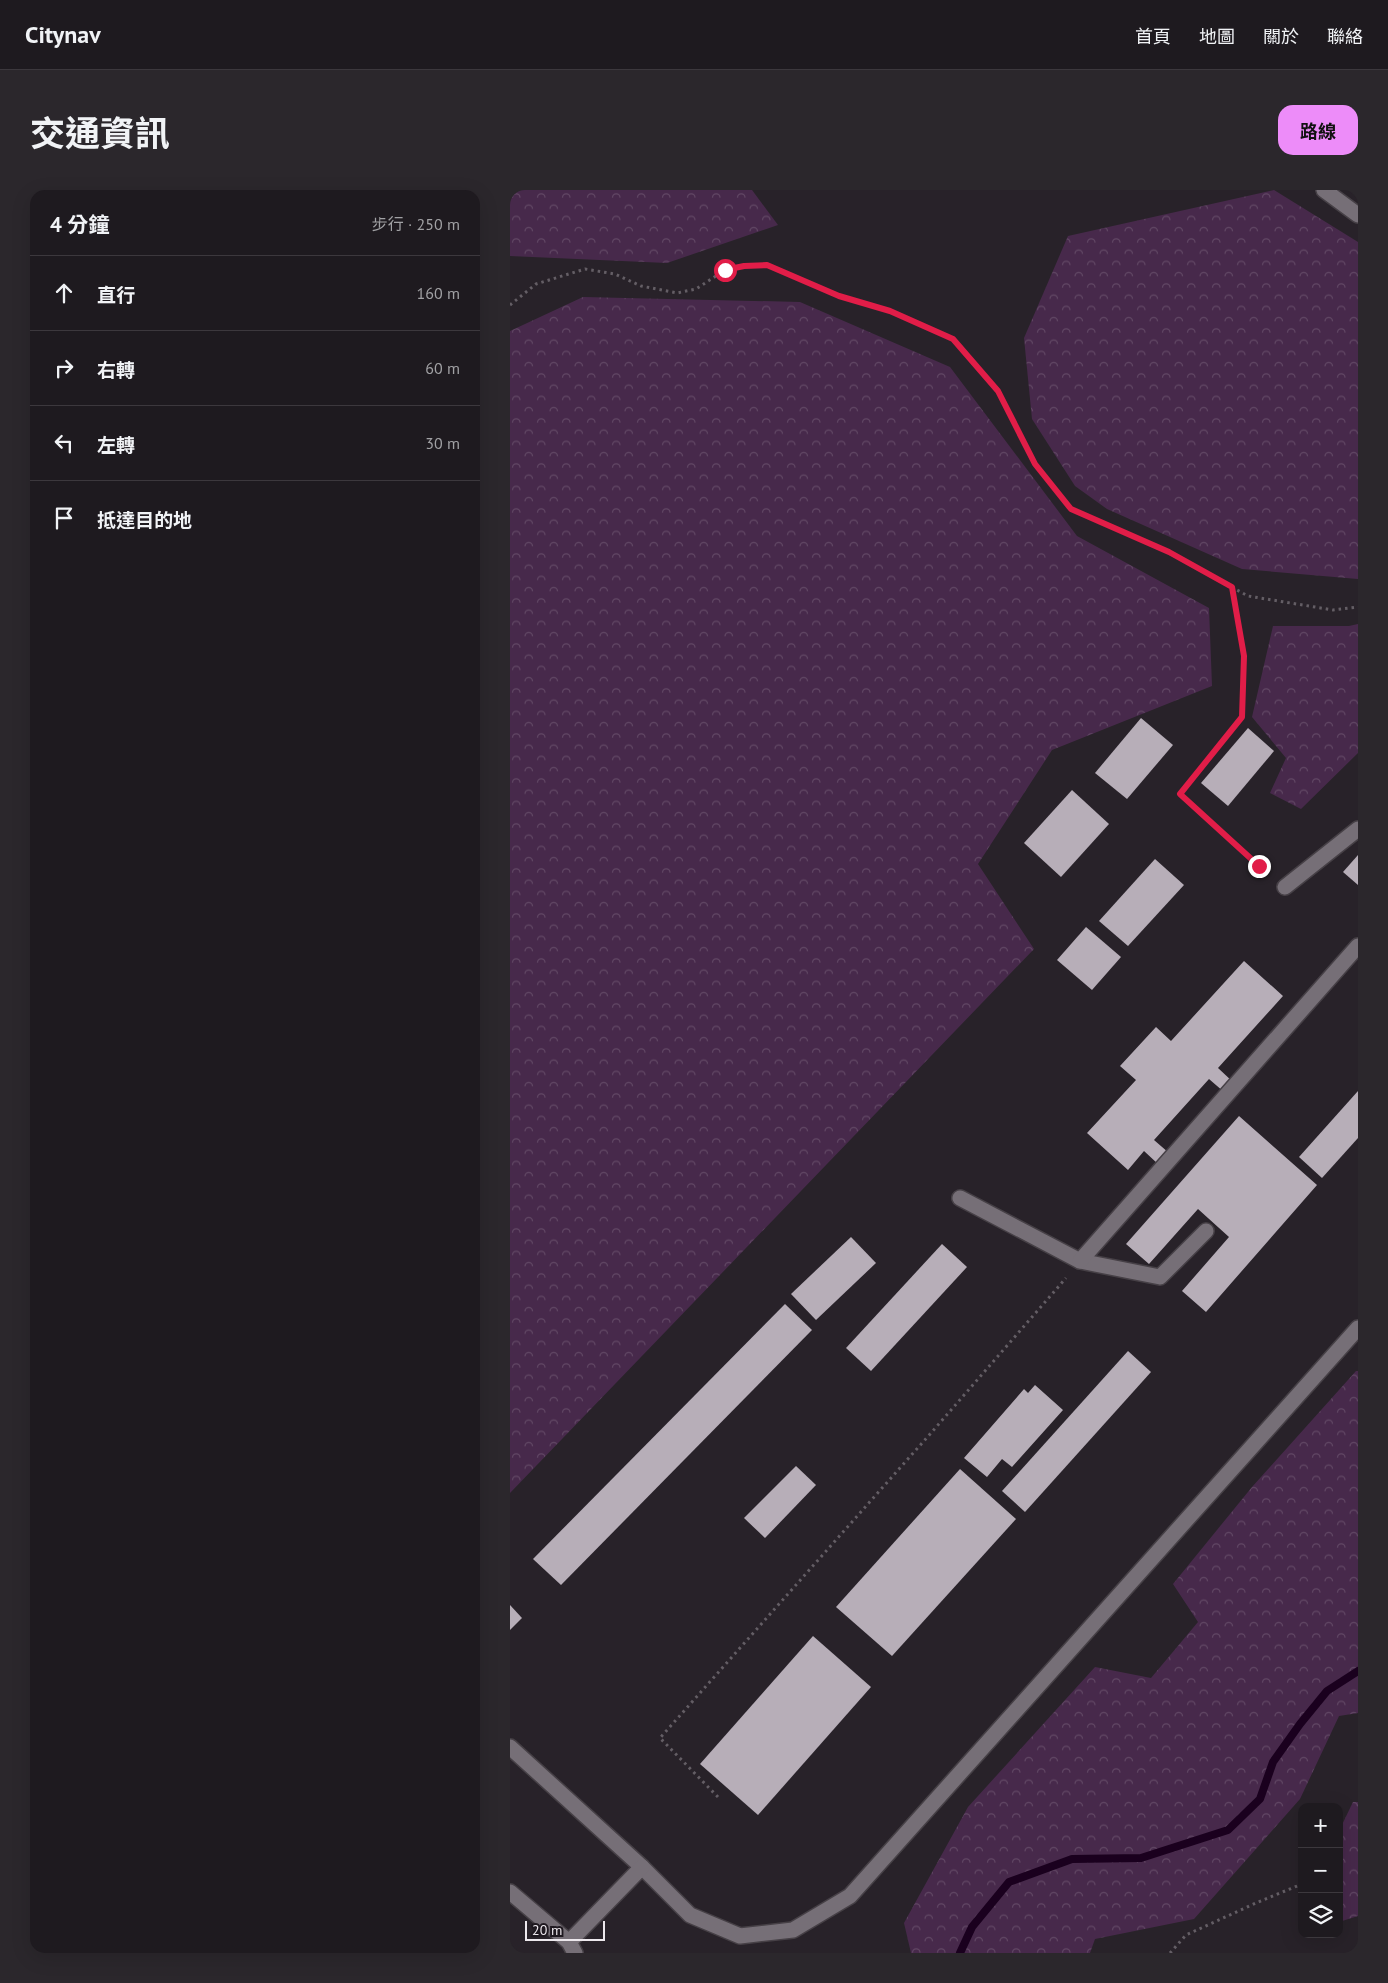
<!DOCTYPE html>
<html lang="zh-TW">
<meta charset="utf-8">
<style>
body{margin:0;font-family:"PT Sans","Noto Sans TC",sans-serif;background:#2b272c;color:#f1f3f6}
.controls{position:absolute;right:15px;bottom:15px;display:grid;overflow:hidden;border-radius:10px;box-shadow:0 5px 20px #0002}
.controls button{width:45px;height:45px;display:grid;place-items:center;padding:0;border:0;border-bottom:1px solid #3c383d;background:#1e1a1f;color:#f1f3f6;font:25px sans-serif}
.scale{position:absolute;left:15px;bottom:12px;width:80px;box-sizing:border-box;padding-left:5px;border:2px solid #ede8ed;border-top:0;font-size:14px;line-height:18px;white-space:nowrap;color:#ede8ed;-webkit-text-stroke:4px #1e181f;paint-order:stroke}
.stop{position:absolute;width:15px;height:15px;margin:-11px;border:4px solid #e11d48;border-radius:50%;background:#fff}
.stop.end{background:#e11d48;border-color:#fff;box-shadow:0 1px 5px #0008}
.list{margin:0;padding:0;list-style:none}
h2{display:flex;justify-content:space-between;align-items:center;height:65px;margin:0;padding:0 20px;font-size:21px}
h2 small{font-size:16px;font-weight:400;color:#a1a1a4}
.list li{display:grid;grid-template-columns:32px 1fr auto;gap:15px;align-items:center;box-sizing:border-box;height:75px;padding:0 20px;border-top:1px solid #3c383d}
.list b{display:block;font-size:19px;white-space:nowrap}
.list em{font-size:16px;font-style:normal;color:#a1a1a4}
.icon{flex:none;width:28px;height:28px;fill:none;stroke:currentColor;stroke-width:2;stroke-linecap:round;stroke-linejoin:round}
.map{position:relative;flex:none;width:848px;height:1763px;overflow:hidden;border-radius:15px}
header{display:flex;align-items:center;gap:30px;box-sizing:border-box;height:70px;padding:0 25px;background:#1e1a1f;border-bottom:1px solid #3c383d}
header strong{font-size:24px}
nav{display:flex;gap:28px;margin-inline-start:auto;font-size:18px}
.intro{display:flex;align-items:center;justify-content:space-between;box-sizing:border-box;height:120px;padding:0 30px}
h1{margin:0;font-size:35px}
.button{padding:12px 22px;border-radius:15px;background:#ed8cf9;color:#111;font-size:18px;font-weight:700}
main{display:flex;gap:30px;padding:0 30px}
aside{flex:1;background:#1e1a1f;border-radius:15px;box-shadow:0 5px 20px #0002}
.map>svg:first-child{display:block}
.forest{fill:url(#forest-crowns)}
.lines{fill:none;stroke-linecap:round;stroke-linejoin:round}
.stream{stroke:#1a001e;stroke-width:8}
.building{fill:#b7aeb8}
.lane-casing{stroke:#464046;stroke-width:18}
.path{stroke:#645e65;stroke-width:3;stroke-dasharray:2.5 4;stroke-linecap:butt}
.lane{stroke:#766f77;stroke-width:15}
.route{stroke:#e11d48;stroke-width:6}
</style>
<header>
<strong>Citynav</strong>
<nav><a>首頁</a><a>地圖</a><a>關於</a><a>聯絡</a></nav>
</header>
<div class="intro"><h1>交通資訊</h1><a class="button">路線</a></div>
<main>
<aside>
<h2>4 分鐘<small>步行 · 250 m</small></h2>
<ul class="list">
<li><svg class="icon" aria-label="ahead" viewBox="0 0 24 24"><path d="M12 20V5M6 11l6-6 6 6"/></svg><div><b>直行</b></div><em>160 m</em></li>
<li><svg class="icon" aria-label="right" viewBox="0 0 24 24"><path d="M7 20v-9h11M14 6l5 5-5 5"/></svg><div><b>右轉</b></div><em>60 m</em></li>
<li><svg class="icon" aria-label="left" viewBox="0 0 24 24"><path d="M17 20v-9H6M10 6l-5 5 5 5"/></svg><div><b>左轉</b></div><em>30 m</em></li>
<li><svg class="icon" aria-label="arrive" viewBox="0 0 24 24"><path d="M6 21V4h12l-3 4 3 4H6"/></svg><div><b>抵達目的地</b></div></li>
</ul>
</aside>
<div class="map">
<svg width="848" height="1763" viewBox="0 0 848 1763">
<defs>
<pattern id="forest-crowns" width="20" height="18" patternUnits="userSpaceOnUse" patternTransform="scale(1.25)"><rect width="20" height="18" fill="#47294b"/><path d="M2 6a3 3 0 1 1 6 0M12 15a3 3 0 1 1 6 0" fill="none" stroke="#624865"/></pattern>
</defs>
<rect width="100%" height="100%" fill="#282229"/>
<!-- forest -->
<g class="forest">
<path d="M 0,0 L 242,0 L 268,35 L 157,73 L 0,66 Z"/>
<path d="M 764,0 L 848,52 L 848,389 L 732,379 L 597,319 L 565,296 L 522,229 L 514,148 L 558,46 Z"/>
<path d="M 73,107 L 290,112 L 440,177 L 567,346 L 699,418 L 702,496 L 542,560 L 468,674 L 524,759 L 0,1303 L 0,141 Z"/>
<path d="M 848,434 L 848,563 L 791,619 L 760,603 L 776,568 L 742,527 L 763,436 L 839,436 Z"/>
<path d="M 846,1181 L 848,1181 L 848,1523 L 829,1526 L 790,1609 L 684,1729 L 585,1749 L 580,1763 L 401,1763 L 394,1733 L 458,1617 L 585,1477 L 641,1488 L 688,1432 L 663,1394 L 742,1297 Z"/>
<path d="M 843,1612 L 848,1612 L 848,1726 L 829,1732 L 829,1641 Z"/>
</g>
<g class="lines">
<!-- stream -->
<path class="stream" d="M 450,1763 L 462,1737 L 499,1692 L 562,1669 L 631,1668 L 718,1640 L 750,1609 L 763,1572 L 790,1534 L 817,1501 L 848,1481"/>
</g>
<!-- building -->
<g class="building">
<path d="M 631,528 L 663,555 L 617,609 L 585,583 Z"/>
<path d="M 738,538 L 764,561 L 718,616 L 691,593 Z"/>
<path d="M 562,600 L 599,634 L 551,687 L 514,653 Z"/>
<path d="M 848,665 L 848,695 L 833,682 Z"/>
<path d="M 645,669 L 674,695 L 618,756 L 589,731 Z"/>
<path d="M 576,737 L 611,767 L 582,800 L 547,770 Z"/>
<path d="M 734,771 L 773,806 L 708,878 L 723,892 L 714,902 L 699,889 L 644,950 L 659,963 L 648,974 L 634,961 L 618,980 L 577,943 L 626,890 L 610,876 L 646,837 L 661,851 Z"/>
<path d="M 848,901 L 848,948 L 812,988 L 789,967 Z"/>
<path d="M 729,926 L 807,995 L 696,1122 L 672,1101 L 719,1047 L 688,1019 L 639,1074 L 616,1054 Z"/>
<path d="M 341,1047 L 366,1073 L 306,1130 L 281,1104 Z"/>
<path d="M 432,1054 L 457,1077 L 361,1181 L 336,1158 Z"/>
<path d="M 275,1114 L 302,1140 L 51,1395 L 23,1369 Z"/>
<path d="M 618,1161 L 641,1182 L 515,1322 L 492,1301 Z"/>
<path d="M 525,1195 L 553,1220 L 502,1277 L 492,1269 L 477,1287 L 454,1268 L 514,1199 L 518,1203 Z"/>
<path d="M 286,1276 L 306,1295 L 255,1348 L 234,1328 Z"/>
<path d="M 450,1279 L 506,1329 L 382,1466 L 326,1417 Z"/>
<path d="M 0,1415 L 12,1428 L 0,1440 Z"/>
<path d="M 303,1446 L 361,1497 L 248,1625 L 190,1574 Z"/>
</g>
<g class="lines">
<!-- lane casing -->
<g class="lane-casing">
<g id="lane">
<path d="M 814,0 L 848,25"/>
<path d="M 775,697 L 848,639"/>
<path d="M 450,1008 L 570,1071 L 650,1087 L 696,1041"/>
<path d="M 570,1071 L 848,756"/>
<path d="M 0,1557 L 132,1677 L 180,1725 L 230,1746 L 283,1740 L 340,1706 L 848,1138"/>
<path d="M 0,1702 L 59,1752 L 65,1763"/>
<path d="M 59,1752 L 132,1677"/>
</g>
</g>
<!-- path -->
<g class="path">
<path d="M 0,115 L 26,94 L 75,79 L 105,84 L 131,96 L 167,103 L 186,99 L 215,80 L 234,75 L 257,75 L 329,106 L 380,121 L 443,149 L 488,201 L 525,274 L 561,319 L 659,363 L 738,406 L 823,420 L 848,417"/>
<path d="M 722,397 L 734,466 L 732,527 L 670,604 L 749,676"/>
<path d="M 208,1607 L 150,1548 L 421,1243 L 556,1088"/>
<path d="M 660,1763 L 676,1745 L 746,1713 L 792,1694"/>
</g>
<!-- lane -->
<use href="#lane" class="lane"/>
</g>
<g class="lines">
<!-- route -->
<path class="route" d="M 215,80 L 234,76 L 257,75 L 329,106 L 380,121 L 443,149 L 488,201 L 525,274 L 561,319 L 659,362 L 722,397 L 734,466 L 732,527 L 670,604 L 749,676"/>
</g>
</svg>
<div class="controls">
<button>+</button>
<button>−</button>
<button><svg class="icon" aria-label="layers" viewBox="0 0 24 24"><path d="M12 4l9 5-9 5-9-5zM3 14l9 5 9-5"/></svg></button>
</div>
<div class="scale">20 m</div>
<div class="stop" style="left:215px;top:80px"></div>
<div class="stop end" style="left:749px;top:676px"></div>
</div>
</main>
